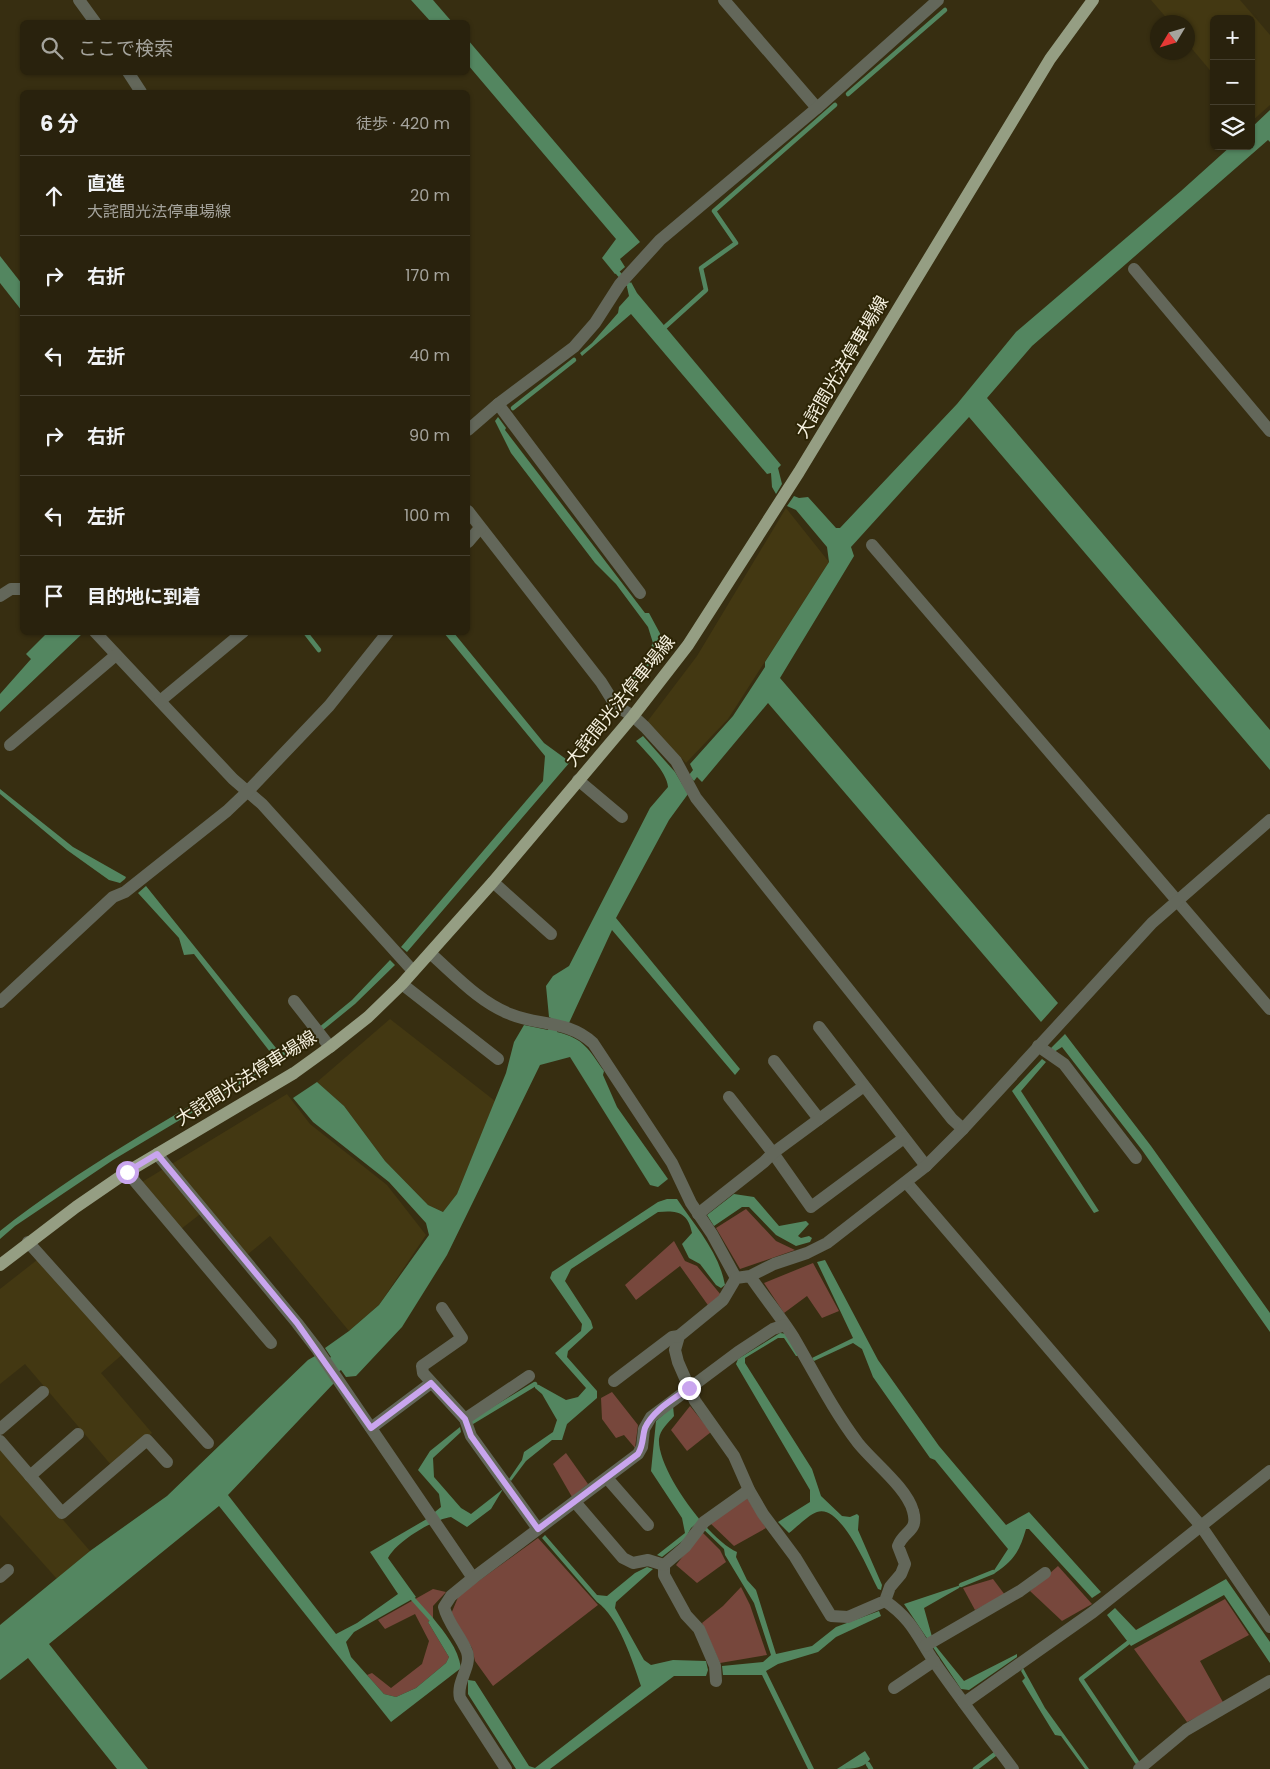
<!DOCTYPE html>
<html lang="ja">
<meta charset="utf-8">
<style>
body{margin:0;font-family:Poppins,"Noto Sans JP",sans-serif;background:#352f1b;color:#f1f3f6}
.controls{position:absolute;right:15px;top:15px;display:grid;overflow:hidden;border-radius:8px;box-shadow:0 1px 4px #0004}
.controls button{width:45px;height:45px;display:grid;place-items:center;padding:0;border:0;border-bottom:1px solid #453f2e;background:#29220d;color:#f1f3f6;font:25px sans-serif}
.compass{position:absolute;left:1150px;top:15px;width:45px;height:45px;border-radius:50%;background:#29220d;box-shadow:0 1px 4px #0004;rotate:232deg}
.stop{position:absolute;width:15px;height:15px;margin:-11px;border:4px solid #c9a5ee;border-radius:50%;background:#fff}
.stop.end{background:#c9a5ee;border-color:#fff;box-shadow:0 1px 5px #0008}
.list{margin:0;padding:0;list-style:none}
h2{display:flex;justify-content:space-between;align-items:center;height:65px;margin:0;padding:0 20px;font-size:21px}
h2 small{font-size:16px;font-weight:400;color:#a5a49d}
.list li{display:grid;grid-template-columns:32px 1fr auto;gap:15px;align-items:center;box-sizing:border-box;height:80px;padding:0 20px;border-top:1px solid #453f2e}
.list b{display:block;font-size:19px;white-space:nowrap}
.list p{margin:0;font-size:16px;white-space:nowrap;color:#a5a49d}
.list em{font-size:16px;font-style:normal;color:#a5a49d}
.icon{flex:none;width:28px;height:28px;fill:none;stroke:currentColor;stroke-width:2;stroke-linecap:round;stroke-linejoin:round}
.map{position:relative;flex:none;width:1270px;height:1769px;overflow:hidden}
.search{position:absolute;background:#29220d;box-shadow:0 1px 4px #0004;left:20px;top:20px;width:450px;height:55px;display:flex;align-items:center;gap:12px;box-sizing:border-box;padding:0 18px;border-radius:8px;color:#a5a49d;font-size:19px}
.panel{position:absolute;background:#29220d;box-shadow:0 1px 4px #0004;left:20px;top:90px;width:450px;height:545px;border-radius:8px}
.map>svg:first-child{display:block}
.built{fill:#433812}
.green{fill:#77473c}
.water{fill:#538660}
.lines{fill:none;stroke-linecap:round;stroke-linejoin:round}
.stream{stroke:#538660;stroke-width:4.5}
.minor{stroke:#63675a;stroke-width:12}
.major{stroke:#959e83;stroke-width:12}
.route{stroke:#c9a5ee;stroke-width:6}
.labels{text-anchor:middle;stroke-width:4;stroke-linejoin:round;paint-order:stroke}
.street-label{font-size:18px;fill:#f6f1e0;stroke:#2d2506}
</style>
<div class="map">
<svg width="1270" height="1769" viewBox="0 0 1270 1769">
<rect width="100%" height="100%" fill="#372e11"/>
<!-- built -->
<g class="built">
<path d="M 1151,0 L 1240,0 L 1270,35 L 1270,105 L 1252,121 L 1251,19 L 1214,19 L 1214,75 L 1188,44 L 1188,22 L 1170,22 Z"/>
<path d="M 786,508 L 829,562 L 728,719 L 686,763 L 647,722 L 697,656 Z"/>
<path d="M 390,1019 L 495,1101 L 457,1194 L 443,1212 L 428,1205 L 385,1161 L 344,1106 L 317,1082 Z"/>
<path d="M 287,1094 L 310,1124 L 387,1185 L 426,1235 L 379,1305 L 349,1331 L 270,1236 L 247,1255 L 208,1208 L 181,1229 L 142,1182 Z"/>
<path d="M 37,1260 L 124,1353 L 101,1373 L 152,1433 L 112,1466 L 25,1364 L 0,1384 L 0,1289 Z"/>
<path d="M 0,1447 L 90,1551 L 57,1579 L 0,1515 Z"/>
</g>
<!-- green -->
<g class="green">
<path d="M 746,1209 L 776,1241 L 795,1250 L 740,1269 L 716,1228 Z"/>
<path d="M 674,1241 L 685,1261 L 697,1266 L 721,1295 L 710,1308 L 680,1266 L 636,1300 L 625,1285 Z"/>
<path d="M 813,1263 L 839,1311 L 822,1318 L 807,1296 L 784,1313 L 764,1283 Z"/>
<path d="M 612,1392 L 638,1425 L 635,1448 L 624,1435 L 616,1438 L 602,1419 L 601,1398 Z"/>
<path d="M 690,1406 L 711,1432 L 687,1451 L 671,1430 Z"/>
<path d="M 566,1453 L 588,1484 L 572,1497 L 553,1464 Z"/>
<path d="M 747,1498 L 766,1528 L 734,1546 L 709,1522 Z"/>
<path d="M 702,1532 L 720,1550 L 726,1562 L 697,1583 L 676,1565 Z"/>
<path d="M 538,1538 L 598,1605 L 493,1686 L 475,1661 L 472,1648 L 451,1614 L 459,1595 Z"/>
<path d="M 1058,1566 L 1092,1604 L 1062,1621 L 1030,1591 Z"/>
<path d="M 993,1579 L 1005,1595 L 975,1610 L 963,1588 Z"/>
<path d="M 741,1587 L 750,1605 L 767,1655 L 720,1663 L 702,1623 L 723,1606 Z"/>
<path d="M 433,1589 L 446,1592 L 433,1606 L 433,1618 L 428,1622 L 449,1657 L 446,1663 L 416,1688 L 396,1697 L 384,1694 L 367,1675 L 372,1673 L 391,1688 L 422,1664 L 429,1641 L 415,1614 L 385,1629 L 378,1620 Z"/>
<path d="M 1225,1599 L 1249,1635 L 1200,1661 L 1224,1704 L 1187,1722 L 1134,1649 Z"/>
</g>
<!-- water -->
<g class="water">
<path d="M 411,0 L 433,0 L 452,22 L 431,22 Z"/>
<path d="M 468,40 L 640,242 L 620,259 L 625,267 L 618,273 L 615,274 L 602,258 L 616,239 L 468,65 Z"/>
<path d="M 1270,110 L 1270,142 L 1268,140 L 1032,346 L 987,398 L 1270,730 L 1270,770 L 969,417 L 851,547 L 854,556 L 780,678 L 1058,1003 L 1041,1022 L 768,703 L 702,782 L 697,777 L 694,781 L 689,775 L 693,770 L 690,764 L 733,716 L 765,667 L 765,662 L 829,562 L 827,547 L 796,510 L 787,506 L 794,496 L 799,498 L 808,497 L 836,528 L 840,528 L 957,404 L 1016,332 L 1181,191 L 1231,146 L 1251,146 L 1251,128 Z"/>
<path d="M 0,256 L 22,284 L 22,311 L 0,283 Z"/>
<path d="M 631,282 L 637,293 L 781,465 L 778,468 L 782,484 L 776,494 L 772,487 L 771,473 L 767,474 L 631,314 L 582,356 L 580,353 L 592,343 L 618,313 L 619,307 L 629,296 L 627,287 Z"/>
<path d="M 498,417 L 506,428 L 505,430 L 645,613 L 649,613 L 663,639 L 659,652 L 623,699 L 618,695 L 640,668 L 653,643 L 648,627 L 616,584 L 595,563 L 511,453 L 495,421 Z"/>
<path d="M 48,632 L 83,633 L 0,712 L 0,694 L 31,659 L 26,654 Z"/>
<path d="M 444,633 L 454,633 L 544,743 L 570,762 L 407,952 L 401,947 L 543,781 L 545,756 Z"/>
<path d="M 643,736 L 675,772 L 688,794 L 669,820 L 616,918 L 740,1069 L 735,1075 L 612,930 L 569,1023 L 560,1021 L 557,1032 C 585,1039 588,1049 604,1071 L 603,1075 L 617,1107 L 668,1179 L 658,1187 L 650,1185 L 570,1057 L 540,1065 L 447,1255 L 402,1327 L 356,1376 L 346,1377 L 341,1370 L 330,1378 L 334,1383 L 228,1495 L 336,1634 L 357,1623 L 398,1594 L 370,1552 L 425,1520 L 441,1507 L 439,1494 L 418,1470 L 430,1451 L 460,1427 L 461,1432 L 433,1458 L 434,1477 L 461,1508 L 471,1514 L 503,1489 L 491,1509 L 467,1527 L 451,1517 C 432,1520 397,1541 388,1558 L 416,1597 L 354,1632 L 346,1642 L 351,1657 L 384,1694 L 396,1697 L 416,1688 L 446,1663 L 449,1657 L 428,1622 L 433,1618 C 445,1633 458,1648 461,1668 L 391,1722 L 219,1506 L 49,1644 L 148,1769 L 117,1769 L 28,1658 L 0,1680 L 0,1625 L 90,1551 L 167,1496 L 308,1360 L 315,1356 L 321,1364 L 331,1357 L 325,1348 L 349,1331 L 379,1305 L 429,1235 L 426,1223 L 389,1182 L 313,1122 L 293,1098 L 317,1082 L 344,1106 L 385,1161 L 428,1205 L 443,1212 L 457,1194 L 506,1073 L 514,1042 L 524,1025 L 548,1030 L 551,1018 L 549,1017 L 546,986 L 553,976 L 569,966 L 650,808 L 668,787 C 667,772 646,752 636,741 Z"/>
<path d="M 0,789 L 73,847 L 126,877 L 125,879 L 120,883 L 109,880 L 67,850 L 0,794 Z"/>
<path d="M 146,886 L 280,1053 L 312,1033 L 352,1000 L 390,960 L 395,965 L 355,1004 L 317,1035 L 282,1059 L 113,1160 L 15,1226 L 0,1239 L 0,1231 C 85,1164 181,1112 274,1057 L 194,954 L 184,955 L 179,938 L 138,893 Z"/>
<path d="M 1065,1034 L 1151,1146 L 1270,1313 L 1270,1332 L 1142,1150 L 1062,1047 L 1054,1052 L 1051,1048 Z"/>
<path d="M 1042,1059 L 1046,1062 L 1021,1091 L 1099,1211 L 1094,1213 L 1012,1091 Z"/>
<path d="M 734,1194 L 754,1197 L 779,1226 L 806,1221 L 809,1224 L 798,1236 L 801,1238 L 809,1236 L 812,1238 L 810,1242 L 796,1246 L 776,1235 L 749,1207 L 742,1207 L 714,1226 L 707,1215 Z"/>
<path d="M 667,1199 L 677,1199 C 695,1226 719,1252 725,1285 L 721,1288 L 716,1285 L 700,1264 L 689,1258 L 682,1244 L 692,1233 C 688,1212 677,1210 658,1212 L 571,1269 L 565,1281 L 591,1321 L 593,1328 L 568,1351 L 567,1357 L 597,1391 L 597,1398 L 567,1424 L 562,1440 L 552,1440 L 526,1461 L 511,1481 L 509,1479 L 522,1460 L 524,1452 L 553,1432 L 557,1420 L 542,1394 L 535,1388 L 535,1384 L 539,1385 L 566,1400 L 578,1397 L 586,1388 L 555,1353 L 581,1331 L 582,1324 L 550,1278 L 552,1272 L 658,1202 Z"/>
<path d="M 825,1260 L 878,1360 L 939,1446 L 1006,1525 L 1029,1512 L 1101,1592 L 1092,1598 L 1029,1529 L 1026,1529 C 1020,1550 1014,1561 995,1573 L 993,1572 L 1008,1549 L 935,1460 L 930,1458 L 873,1377 L 862,1349 L 853,1343 L 814,1361 L 812,1358 L 853,1338 L 817,1262 Z"/>
<path d="M 780,1333 L 787,1334 L 798,1356 L 796,1356 L 784,1338 L 778,1338 L 745,1358 L 745,1363 L 812,1469 L 821,1496 L 842,1516 L 850,1517 L 857,1514 L 859,1516 L 858,1530 L 882,1585 L 881,1590 L 878,1589 C 869,1572 841,1503 817,1512 C 808,1515 796,1528 789,1533 L 778,1522 L 810,1502 L 810,1490 L 736,1364 L 738,1359 Z"/>
<path d="M 673,1406 L 674,1416 C 668,1423 660,1430 659,1439 C 657,1470 709,1540 737,1552 L 736,1557 L 747,1580 L 756,1590 L 776,1654 L 812,1646 L 836,1627 L 879,1611 L 881,1616 L 836,1637 L 818,1652 L 778,1664 L 766,1671 L 814,1769 L 808,1769 L 762,1675 L 723,1675 L 722,1666 L 763,1662 L 771,1655 L 754,1603 L 725,1555 L 724,1549 L 697,1523 L 691,1528 L 685,1539 L 662,1557 L 657,1555 L 685,1533 L 682,1518 L 651,1471 L 656,1421 Z"/>
<path d="M 545,1535 L 597,1595 L 607,1596 L 635,1573 L 647,1567 L 653,1569 L 616,1602 L 615,1608 L 644,1660 L 651,1665 L 673,1660 L 706,1661 L 708,1670 L 706,1676 L 674,1676 L 550,1769 L 516,1769 L 468,1694 L 468,1680 L 475,1681 L 529,1766 L 535,1768 L 641,1686 C 633,1662 618,1616 597,1602 L 542,1538 Z"/>
<path d="M 1226,1579 L 1270,1642 L 1270,1663 L 1224,1595 L 1131,1646 L 1107,1615 L 1115,1608 L 1136,1630 Z"/>
<path d="M 961,1585 L 959,1588 L 924,1608 L 934,1644 L 964,1681 L 1017,1654 L 1017,1657 L 969,1690 L 961,1689 L 904,1604 Z"/>
<path d="M 1023,1668 L 1045,1708 L 1089,1769 L 1085,1769 L 1061,1736 L 1055,1735 L 1022,1681 L 1025,1678 L 1021,1671 Z"/>
<path d="M 865,1751 L 870,1759 C 864,1769 850,1769 837,1769 Z"/>
</g>
<g class="lines">
<!-- stream -->
<g class="stream">
<path d="M 848,94 L 945,10"/>
<path d="M 618,273 L 629,285 L 631,290"/>
<path d="M 665,327 L 706,290 L 701,268 L 736,243 L 714,211 L 835,105"/>
<path d="M 513,408 L 574,360"/>
<path d="M 305,632 L 319,650"/>
<path d="M 472,1422 L 535,1384"/>
<path d="M 961,1585 L 993,1572"/>
<path d="M 413,1599 L 431,1619"/>
<path d="M 1129,1642 L 1081,1679 L 1137,1762"/>
<path d="M 868,1764 L 871,1769"/>
<path d="M 975,1769 L 995,1754"/>
</g>
<!-- minor -->
<g class="minor">
<path d="M 79,0 L 95,22"/>
<path d="M 724,0 L 817,108"/>
<path d="M 128,72 L 141,92"/>
<path d="M 1134,269 L 1270,431"/>
<path d="M 498,404 L 640,593"/>
<path d="M 468,430 L 498,404 L 574,347 L 595,323 L 620,284 L 660,240 L 817,108 L 938,0"/>
<path d="M 468,511 L 601,682 L 616,706 L 633,716 L 645,727 L 676,761 L 696,798 L 952,1119 L 963,1129"/>
<path d="M 468,542 L 480,528"/>
<path d="M 872,545 L 1270,1009"/>
<path d="M 0,596 L 11,589 L 22,589"/>
<path d="M 95,632 L 233,779 L 262,804 L 413,971"/>
<path d="M 160,701 L 243,632"/>
<path d="M 10,745 L 116,655"/>
<path d="M 578,780 L 622,817"/>
<path d="M 493,882 L 551,934"/>
<path d="M 430,953 C 454,974 479,1002 510,1014 C 539,1026 568,1020 593,1043 L 672,1163 L 691,1203 L 712,1234 L 736,1278"/>
<path d="M 402,984 L 498,1059"/>
<path d="M 294,1001 L 330,1047"/>
<path d="M 0,1002 L 113,897 L 125,892 L 227,811 L 248,791 L 329,706 L 388,632"/>
<path d="M 819,1027 L 926,1166"/>
<path d="M 1038,1046 L 1064,1064 L 1136,1158"/>
<path d="M 774,1061 L 819,1119"/>
<path d="M 729,1097 L 773,1153 L 811,1207 L 904,1138"/>
<path d="M 157,1154 L 297,1323 L 317,1349 L 473,1578"/>
<path d="M 127,1172 L 271,1343"/>
<path d="M 906,1182 L 1201,1526 L 1270,1627"/>
<path d="M 698,1214 L 764,1162 L 773,1153 L 864,1086"/>
<path d="M 28,1242 L 208,1443"/>
<path d="M 750,1276 C 764,1297 781,1317 794,1338 C 815,1374 833,1410 858,1443 C 873,1462 907,1488 913,1511 C 919,1532 904,1530 898,1546 L 905,1564 L 901,1574 L 890,1587 L 885,1601 L 848,1617 L 831,1616 L 795,1557 L 763,1514 L 749,1490 L 734,1456 L 695,1401 L 678,1362 L 675,1350 L 679,1336 L 723,1300 L 736,1278 L 750,1276 L 774,1264 L 807,1253 L 827,1243 L 926,1166 L 963,1129 L 1152,923 L 1270,820"/>
<path d="M 442,1308 L 462,1338 L 422,1366 L 423,1373 L 465,1419 L 471,1436 L 538,1529"/>
<path d="M 614,1381 L 672,1337 L 679,1336"/>
<path d="M 465,1419 L 529,1376"/>
<path d="M 371,1428 L 431,1383"/>
<path d="M 0,1429 L 43,1392"/>
<path d="M 0,1441 L 62,1513 L 147,1440 L 167,1462"/>
<path d="M 30,1476 L 78,1434"/>
<path d="M 607,1478 L 648,1525"/>
<path d="M 575,1502 L 623,1558 L 633,1563 L 648,1560 L 664,1565 L 664,1575 L 686,1615 L 699,1629 L 715,1666 L 716,1681"/>
<path d="M 664,1565 L 685,1547 L 704,1522 L 749,1490"/>
<path d="M 0,1577 L 8,1570"/>
<path d="M 885,1601 C 912,1619 918,1638 935,1663 C 960,1699 987,1734 1013,1769"/>
<path d="M 925,1646 L 1020,1591 L 1045,1573"/>
<path d="M 894,1688 L 934,1661"/>
<path d="M 964,1703 L 1093,1612 L 1270,1471"/>
<path d="M 506,1769 L 460,1698 C 456,1681 472,1667 467,1652 C 461,1636 448,1624 444,1607 L 451,1596 L 473,1578 L 638,1454 L 642,1447 L 644,1429 L 651,1417 L 738,1352 L 773,1329 L 785,1325"/>
<path d="M 1139,1769 L 1186,1730 L 1270,1681"/>
</g>
<!-- major -->
<path class="major" d="M 0,1265 L 76,1207 L 127,1172 L 294,1073 L 330,1047 L 368,1017 L 402,984 L 493,882 L 633,716 L 688,645 L 799,472 L 1050,59 L 1093,0"/>
</g>
<g class="lines">
<!-- route -->
<path class="route" d="M 127,1172 L 157,1154 L 297,1323 L 371,1428 L 431,1383 L 465,1419 L 471,1436 L 538,1529 L 638,1454 C 644,1444 642,1437 645,1428 C 653,1410 674,1399 689,1388"/>
</g>
<g class="labels">
<!-- street labels -->
<g class="street-label">
<text transform="translate(842 367) rotate(-59)" y="6">大詫間光法停車場線</text>
<text transform="translate(620 701) rotate(-51)" y="6">大詫間光法停車場線</text>
<text transform="translate(246 1078) rotate(-32)" y="6">大詫間光法停車場線</text>
</g>
</g>
</svg>
<div class="controls">
<button>+</button>
<button>−</button>
<button><svg class="icon" aria-label="layers" viewBox="0 0 24 24"><path d="M12 4l9 5-9 5-9-5zM3 14l9 5 9-5"/></svg></button>
</div>
<svg class="compass" viewBox="-18 -18 36 36"><path d="M0-13l5 13h-10z" fill="#e53935"/><path d="M0 13l5-13h-10z" fill="#a5a49d"/></svg>
<div class="stop" style="left:127px;top:1172px"></div>
<div class="stop end" style="left:689px;top:1388px"></div>
<div class="search"><svg class="icon" aria-label="search" viewBox="0 0 24 24"><circle cx="10" cy="10" r="6"/><path d="M15 15l6 6"/></svg>ここで検索</div>
<section class="panel">
<h2>6 分<small>徒歩 · 420 m</small></h2>
<ul class="list">
<li><svg class="icon" aria-label="ahead" viewBox="0 0 24 24"><path d="M12 20V5M6 11l6-6 6 6"/></svg><div><b>直進</b><p>大詫間光法停車場線</p></div><em>20 m</em></li>
<li><svg class="icon" aria-label="right" viewBox="0 0 24 24"><path d="M7 20v-9h11M14 6l5 5-5 5"/></svg><div><b>右折</b></div><em>170 m</em></li>
<li><svg class="icon" aria-label="left" viewBox="0 0 24 24"><path d="M17 20v-9H6M10 6l-5 5 5 5"/></svg><div><b>左折</b></div><em>40 m</em></li>
<li><svg class="icon" aria-label="right" viewBox="0 0 24 24"><path d="M7 20v-9h11M14 6l5 5-5 5"/></svg><div><b>右折</b></div><em>90 m</em></li>
<li><svg class="icon" aria-label="left" viewBox="0 0 24 24"><path d="M17 20v-9H6M10 6l-5 5 5 5"/></svg><div><b>左折</b></div><em>100 m</em></li>
<li><svg class="icon" aria-label="arrive" viewBox="0 0 24 24"><path d="M6 21V4h12l-3 4 3 4H6"/></svg><div><b>目的地に到着</b></div></li>
</ul>
</section>
</div>
